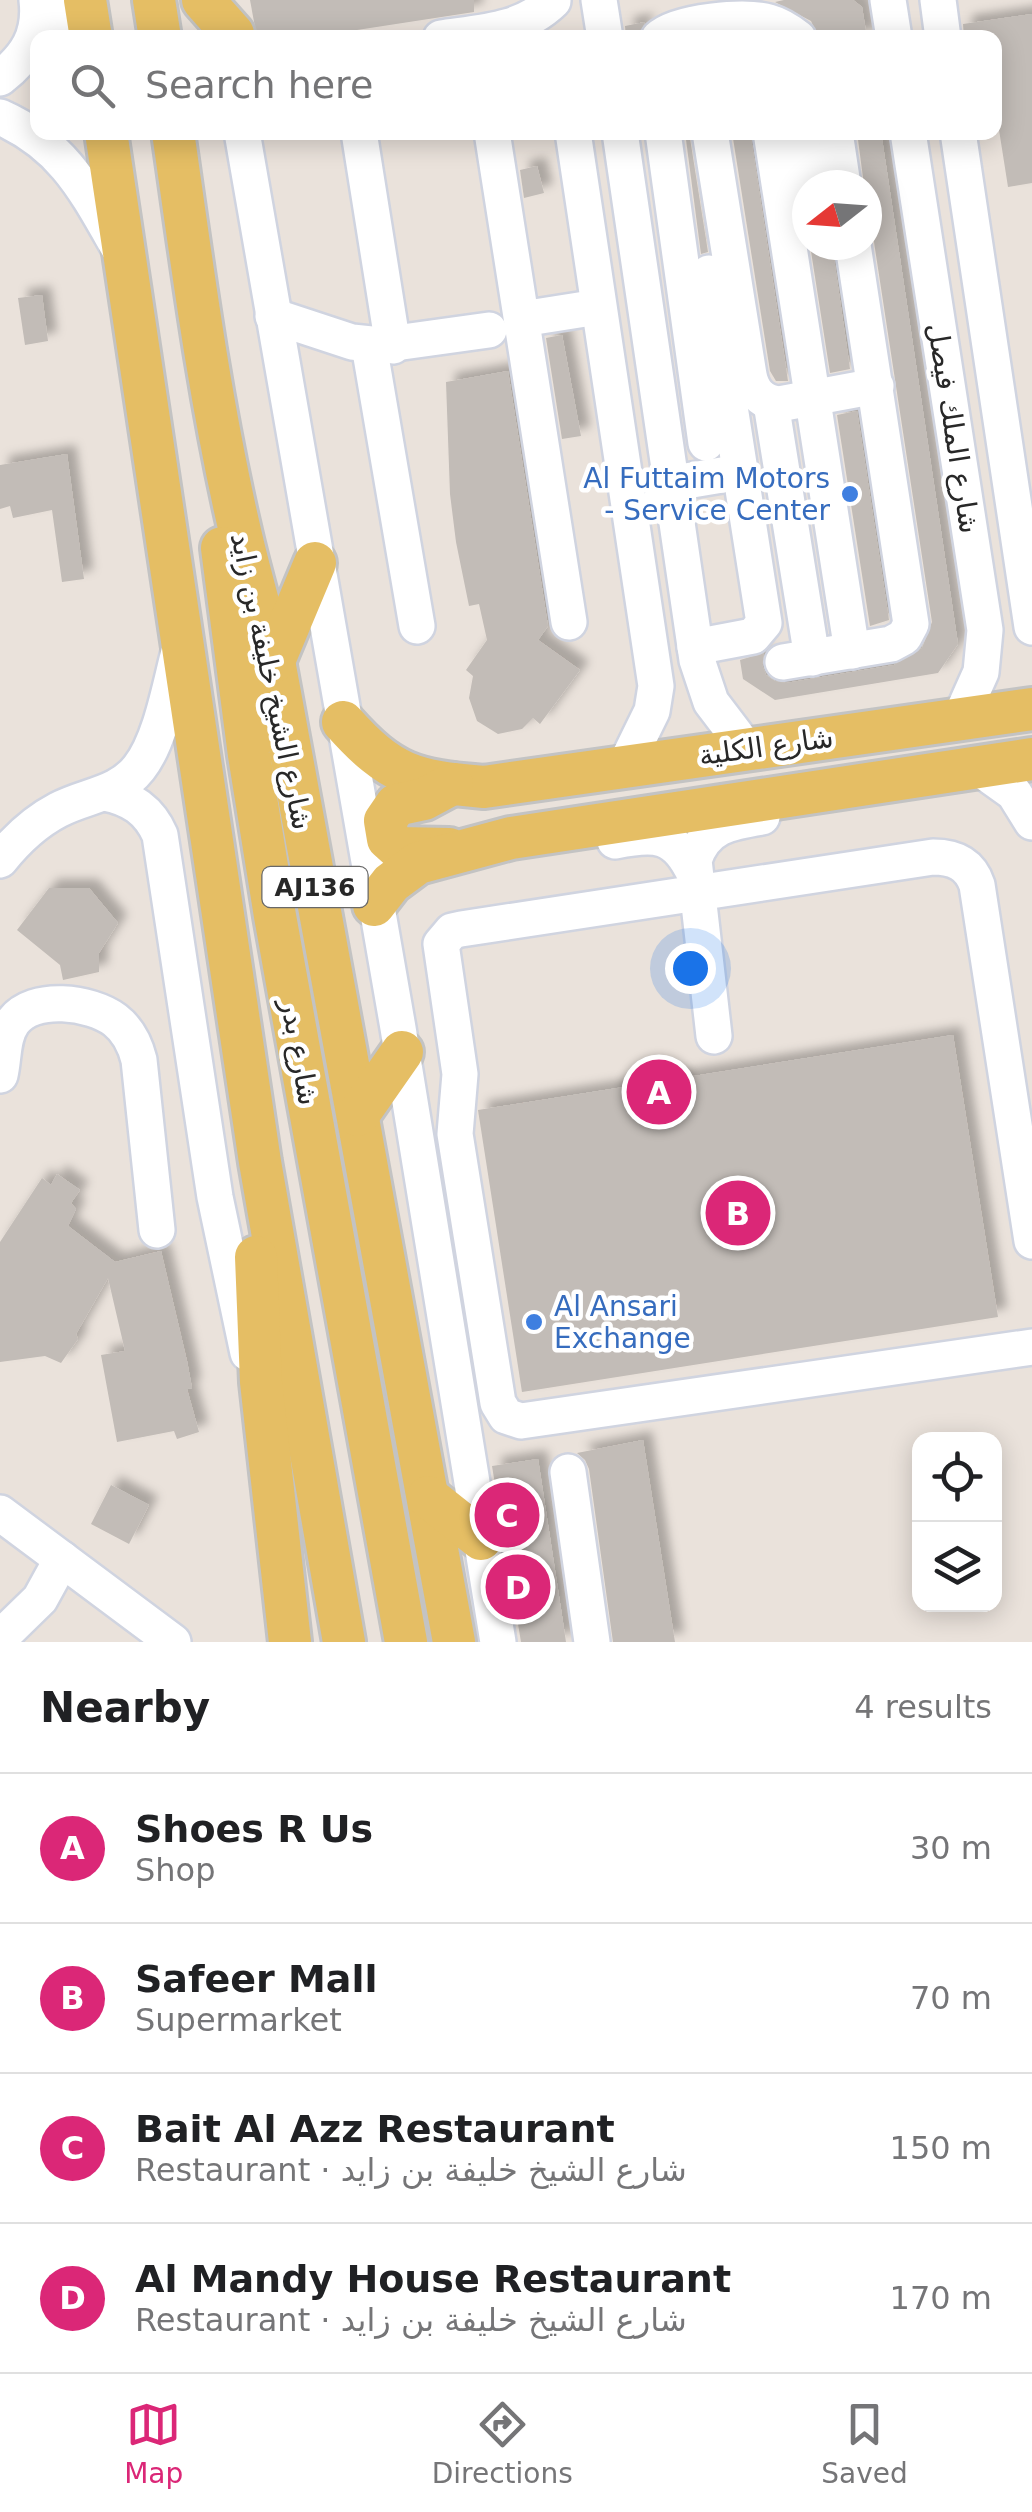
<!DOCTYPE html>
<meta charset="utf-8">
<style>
body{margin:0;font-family:"DejaVu Sans",Cairo,sans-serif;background:#f6f6f6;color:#202124}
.controls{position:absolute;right:30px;bottom:30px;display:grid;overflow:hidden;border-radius:20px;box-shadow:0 5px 25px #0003}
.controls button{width:90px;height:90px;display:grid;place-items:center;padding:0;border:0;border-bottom:2px solid #e0e0e0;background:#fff;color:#202124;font:50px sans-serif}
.compass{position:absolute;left:792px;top:170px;width:90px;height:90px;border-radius:50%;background:#fff;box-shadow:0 5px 25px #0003;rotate:253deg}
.you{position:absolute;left:690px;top:968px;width:35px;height:35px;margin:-25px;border:8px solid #fff;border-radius:50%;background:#1a73e8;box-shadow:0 0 0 15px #1a73e833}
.badge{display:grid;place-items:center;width:65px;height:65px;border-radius:50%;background:#db2777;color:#fff;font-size:32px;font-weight:700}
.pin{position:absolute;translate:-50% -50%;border:5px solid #fff;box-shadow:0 2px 10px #0006}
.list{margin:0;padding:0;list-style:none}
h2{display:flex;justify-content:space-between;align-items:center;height:130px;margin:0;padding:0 40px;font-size:42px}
h2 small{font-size:32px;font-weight:400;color:#757577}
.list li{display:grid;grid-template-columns:65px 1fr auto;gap:30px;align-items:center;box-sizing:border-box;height:150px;padding:0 40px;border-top:2px solid #e0e0e0}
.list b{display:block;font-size:38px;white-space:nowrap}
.list p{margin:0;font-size:32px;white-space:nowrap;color:#757577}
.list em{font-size:32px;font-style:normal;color:#757577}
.icon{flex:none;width:55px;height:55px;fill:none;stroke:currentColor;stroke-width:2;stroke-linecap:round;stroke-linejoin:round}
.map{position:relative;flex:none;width:1032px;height:1642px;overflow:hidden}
.search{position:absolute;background:#fff;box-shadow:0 5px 25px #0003;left:30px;right:30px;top:30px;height:110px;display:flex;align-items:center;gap:25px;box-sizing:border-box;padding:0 35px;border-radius:20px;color:#757577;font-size:38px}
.sheet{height:730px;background:#fff}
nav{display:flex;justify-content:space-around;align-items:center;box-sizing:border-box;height:140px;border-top:2px solid #e0e0e0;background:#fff;font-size:28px;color:#757577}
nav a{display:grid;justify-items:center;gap:5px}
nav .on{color:#db2777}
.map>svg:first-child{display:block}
.building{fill:#c2bcb7;filter:url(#shadow)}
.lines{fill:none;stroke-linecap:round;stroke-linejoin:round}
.minor-casing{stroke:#d0d4e0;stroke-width:40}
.major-casing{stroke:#c3c3c3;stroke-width:48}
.minor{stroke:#fff;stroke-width:35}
.major{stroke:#e5be64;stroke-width:42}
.shop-dot{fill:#3f7fe0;stroke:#fff;stroke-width:4}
.labels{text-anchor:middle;stroke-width:9;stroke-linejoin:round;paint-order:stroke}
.shield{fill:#fff;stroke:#686868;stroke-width:2.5}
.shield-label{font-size:25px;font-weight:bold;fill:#282828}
.street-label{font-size:28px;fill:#282828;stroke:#fff}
.shop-label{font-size:28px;fill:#366cbe;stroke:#fff;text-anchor:end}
</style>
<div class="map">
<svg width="1032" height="1642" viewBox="0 0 1032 1642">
<defs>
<filter id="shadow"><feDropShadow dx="9" dy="-9" stdDeviation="5" flood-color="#0004"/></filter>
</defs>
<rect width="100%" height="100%" fill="#eae2db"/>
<!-- building -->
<g class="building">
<path d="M 250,0 L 474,0 L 474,12 L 305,38 L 257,38 Z"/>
<path d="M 784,0 L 853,0 L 862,7 L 867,38 L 819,38 L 811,21 L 775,2 Z"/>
<path d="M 1032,14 L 1032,183 L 1008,187 L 994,98 L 994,38 L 964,38 L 963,24 Z"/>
<path d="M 645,22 L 638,38 L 626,38 L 625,26 Z"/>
<path d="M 685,132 L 689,132 L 708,252 L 701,254 Z"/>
<path d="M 732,132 L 750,132 L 788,381 L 776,381 L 770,371 Z"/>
<path d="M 857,132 L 881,132 L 958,644 L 938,673 L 775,700 L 743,679 L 740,660 L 764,653 L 762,665 L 766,675 L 775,681 L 786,683 L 894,665 L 922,648 L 932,622 L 874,242 L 867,230 L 867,185 L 864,185 Z"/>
<path d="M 537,166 L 544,193 L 524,198 L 520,170 Z"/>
<path d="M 810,245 L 832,245 L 850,369 L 830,373 Z"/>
<path d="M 42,295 L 48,341 L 25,345 L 18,298 Z"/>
<path d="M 562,335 L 581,436 L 562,439 L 546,338 Z"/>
<path d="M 508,371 L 548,626 L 538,640 L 580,670 L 540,724 L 533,718 L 522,729 L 498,734 L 477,721 L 469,698 L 473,676 L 466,670 L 487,640 L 479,604 L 469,606 L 456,542 L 450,494 L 446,382 Z"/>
<path d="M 857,411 L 889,620 L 870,626 L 837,415 Z"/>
<path d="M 67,454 L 84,579 L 62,582 L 52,510 L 13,518 L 10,506 L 0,509 L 0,465 Z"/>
<path d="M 49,888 L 89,888 L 118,923 L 99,953 L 99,972 L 63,980 L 60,965 L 17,930 Z"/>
<path d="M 953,1035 L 998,1317 L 522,1392 L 478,1110 Z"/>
<path d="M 57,1174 L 80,1190 L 71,1203 L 76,1209 L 68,1226 L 115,1262 L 161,1251 L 187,1361 L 192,1388 L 187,1389 L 199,1432 L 177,1439 L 174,1431 L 117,1442 L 101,1355 L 125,1351 L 108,1278 L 76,1334 L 78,1339 L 61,1363 L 45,1356 L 0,1362 L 0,1242 L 42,1178 L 51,1185 Z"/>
<path d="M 643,1440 L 675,1642 L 613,1642 L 589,1469 L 585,1460 L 577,1453 Z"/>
<path d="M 538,1459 L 566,1642 L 521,1642 L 492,1466 Z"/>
<path d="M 111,1485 L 149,1505 L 129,1544 L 91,1524 Z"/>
</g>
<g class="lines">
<!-- minor casing -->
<g class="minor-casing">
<g id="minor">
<path d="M 599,0 L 605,38"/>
<path d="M 888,0 L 894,38"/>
<path d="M 938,0 L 943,38"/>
<path d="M 63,38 L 71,0"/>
<path d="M 441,38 C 482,32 522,31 553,1"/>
<path d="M 659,38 C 677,21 745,15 769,22 C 780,25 789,31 798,38"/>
<path d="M 0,78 C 27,57 41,35 37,0"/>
<path d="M 0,117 C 65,146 86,191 120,250"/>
<path d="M 242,132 L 398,1028 L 498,1642"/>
<path d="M 359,132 L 393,346"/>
<path d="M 492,132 L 569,622"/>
<path d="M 573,132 L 656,686 L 652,711 L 625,766"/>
<path d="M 620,132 L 697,660 L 711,702 L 746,748"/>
<path d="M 663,132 L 706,443"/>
<path d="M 710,132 L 749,375 C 752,391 761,402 779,404 L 876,386"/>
<path d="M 771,132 L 852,651"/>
<path d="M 800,132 L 809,185"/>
<path d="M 835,132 L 843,185"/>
<path d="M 908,132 L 985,630 L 981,672 L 960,719"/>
<path d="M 958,132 L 1032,627"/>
<path d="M 273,316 L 352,342 L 381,345 L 489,330"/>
<path d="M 522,319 L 598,307"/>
<path d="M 369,345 L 417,626"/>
<path d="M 771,403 L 812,658"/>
<path d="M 661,500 L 674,483 L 740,472"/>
<path d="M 695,647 L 753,636 L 764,623 L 709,273"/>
<path d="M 783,662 L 891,644 L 904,637 L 911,624 L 853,245"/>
<path d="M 979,768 L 1014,793 L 1032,822"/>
<path d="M 105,793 C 131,798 149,810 160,835 L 215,1197 L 248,1353"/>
<path d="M 615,841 C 655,833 675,833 694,873"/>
<path d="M 0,860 C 16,840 35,822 58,810 C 86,795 118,795 139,768 C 162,739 171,680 181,644"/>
<path d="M 714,1036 L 694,860 C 705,826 730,822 762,817"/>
<path d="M 0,1075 C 4,1058 2,1037 13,1022 C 33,994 91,1002 115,1020 C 128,1030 135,1044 139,1060 L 157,1230"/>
<path d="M 1032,1241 L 977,885 C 970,864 954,857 933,857 L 461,929 L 452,931 L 441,944 L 460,1074 L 455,1134 L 498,1403 L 506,1416 L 521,1421 L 1032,1347"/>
<path d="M 568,1472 L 592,1642"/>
<path d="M 0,1513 L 173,1642"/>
<path d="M 0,1638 L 40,1599 L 62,1559"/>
</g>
</g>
<!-- major casing -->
<g class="major-casing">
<g id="major">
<path d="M 85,0 L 91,38"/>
<path d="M 154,0 L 160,38"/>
<path d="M 203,0 L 233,34"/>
<path d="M 106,132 L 260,1162 L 344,1642"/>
<path d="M 173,132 C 192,264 209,397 239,527 C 249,572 262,616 274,661 L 454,1642"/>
<path d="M 222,548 L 249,755 L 275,916 L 406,1642"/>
<path d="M 274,661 L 315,563"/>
<path d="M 343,722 C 391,776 414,781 484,787 L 1032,709"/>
<path d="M 449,849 L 398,848 L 388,839 L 385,821 L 396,805 L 424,799 L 452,784"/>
<path d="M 374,905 L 391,883 L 418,863 L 511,838 L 1032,759"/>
<path d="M 358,1115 L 402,1052"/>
<path d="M 256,1257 L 261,1382 L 290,1642"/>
<path d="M 428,1497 L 481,1539"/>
</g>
</g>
<!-- minor -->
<use href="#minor" class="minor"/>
<!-- major -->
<use href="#major" class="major"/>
</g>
<!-- markers -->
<g class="shop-dot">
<circle cx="850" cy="494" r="10"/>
<circle cx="534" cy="1322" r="10"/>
</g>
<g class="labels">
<!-- shield labels -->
<rect class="shield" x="262.5" y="867" width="105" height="40" rx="8"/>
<g class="shield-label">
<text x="315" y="896">AJ136</text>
</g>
<!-- street labels -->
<g class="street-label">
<text transform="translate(954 428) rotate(81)" y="10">شارع الملك فيصل</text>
<text transform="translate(272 681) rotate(78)" y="10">شارع الشيخ خليفة بن زايد</text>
<text transform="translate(766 746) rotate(-8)" y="10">شارع الكلية</text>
<text transform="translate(300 1052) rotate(80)" y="10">شارع بدر</text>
</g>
<!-- shop labels -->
<g class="shop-label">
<text x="830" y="488">Al Futtaim Motors<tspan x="830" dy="32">- Service Center</tspan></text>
<text x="554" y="1316" text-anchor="start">Al Ansari<tspan x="554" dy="32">Exchange</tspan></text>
</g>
</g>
</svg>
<div class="controls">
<button><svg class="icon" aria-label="locate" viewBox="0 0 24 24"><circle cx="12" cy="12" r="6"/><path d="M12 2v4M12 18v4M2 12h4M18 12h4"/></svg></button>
<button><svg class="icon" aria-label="layers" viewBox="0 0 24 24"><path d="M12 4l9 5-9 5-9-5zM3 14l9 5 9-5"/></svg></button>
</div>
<svg class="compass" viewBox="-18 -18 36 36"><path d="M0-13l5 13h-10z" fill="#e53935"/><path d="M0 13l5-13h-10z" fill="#757577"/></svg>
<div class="you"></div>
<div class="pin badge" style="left:659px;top:1092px">A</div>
<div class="pin badge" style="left:738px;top:1213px">B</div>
<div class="pin badge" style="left:507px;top:1515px">C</div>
<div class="pin badge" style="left:518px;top:1587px">D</div>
<div class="search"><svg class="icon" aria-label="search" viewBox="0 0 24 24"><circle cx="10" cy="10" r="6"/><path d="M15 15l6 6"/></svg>Search here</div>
</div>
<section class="sheet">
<h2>Nearby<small>4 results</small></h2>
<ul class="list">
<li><span class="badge">A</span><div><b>Shoes R Us</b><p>Shop</p></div><em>30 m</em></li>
<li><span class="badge">B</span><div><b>Safeer Mall</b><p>Supermarket</p></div><em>70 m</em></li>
<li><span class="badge">C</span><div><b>Bait Al Azz Restaurant</b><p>Restaurant · شارع الشيخ خليفة بن زايد</p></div><em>150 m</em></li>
<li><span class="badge">D</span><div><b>Al Mandy House Restaurant</b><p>Restaurant · شارع الشيخ خليفة بن زايد</p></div><em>170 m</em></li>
</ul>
</section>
<nav>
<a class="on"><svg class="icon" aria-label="map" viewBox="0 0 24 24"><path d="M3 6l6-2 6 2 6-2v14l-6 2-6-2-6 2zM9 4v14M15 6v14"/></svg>Map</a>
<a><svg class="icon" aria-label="directions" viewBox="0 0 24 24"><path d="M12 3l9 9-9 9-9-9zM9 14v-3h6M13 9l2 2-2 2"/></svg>Directions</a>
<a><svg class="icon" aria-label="saved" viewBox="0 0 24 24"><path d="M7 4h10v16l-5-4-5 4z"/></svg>Saved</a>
</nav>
